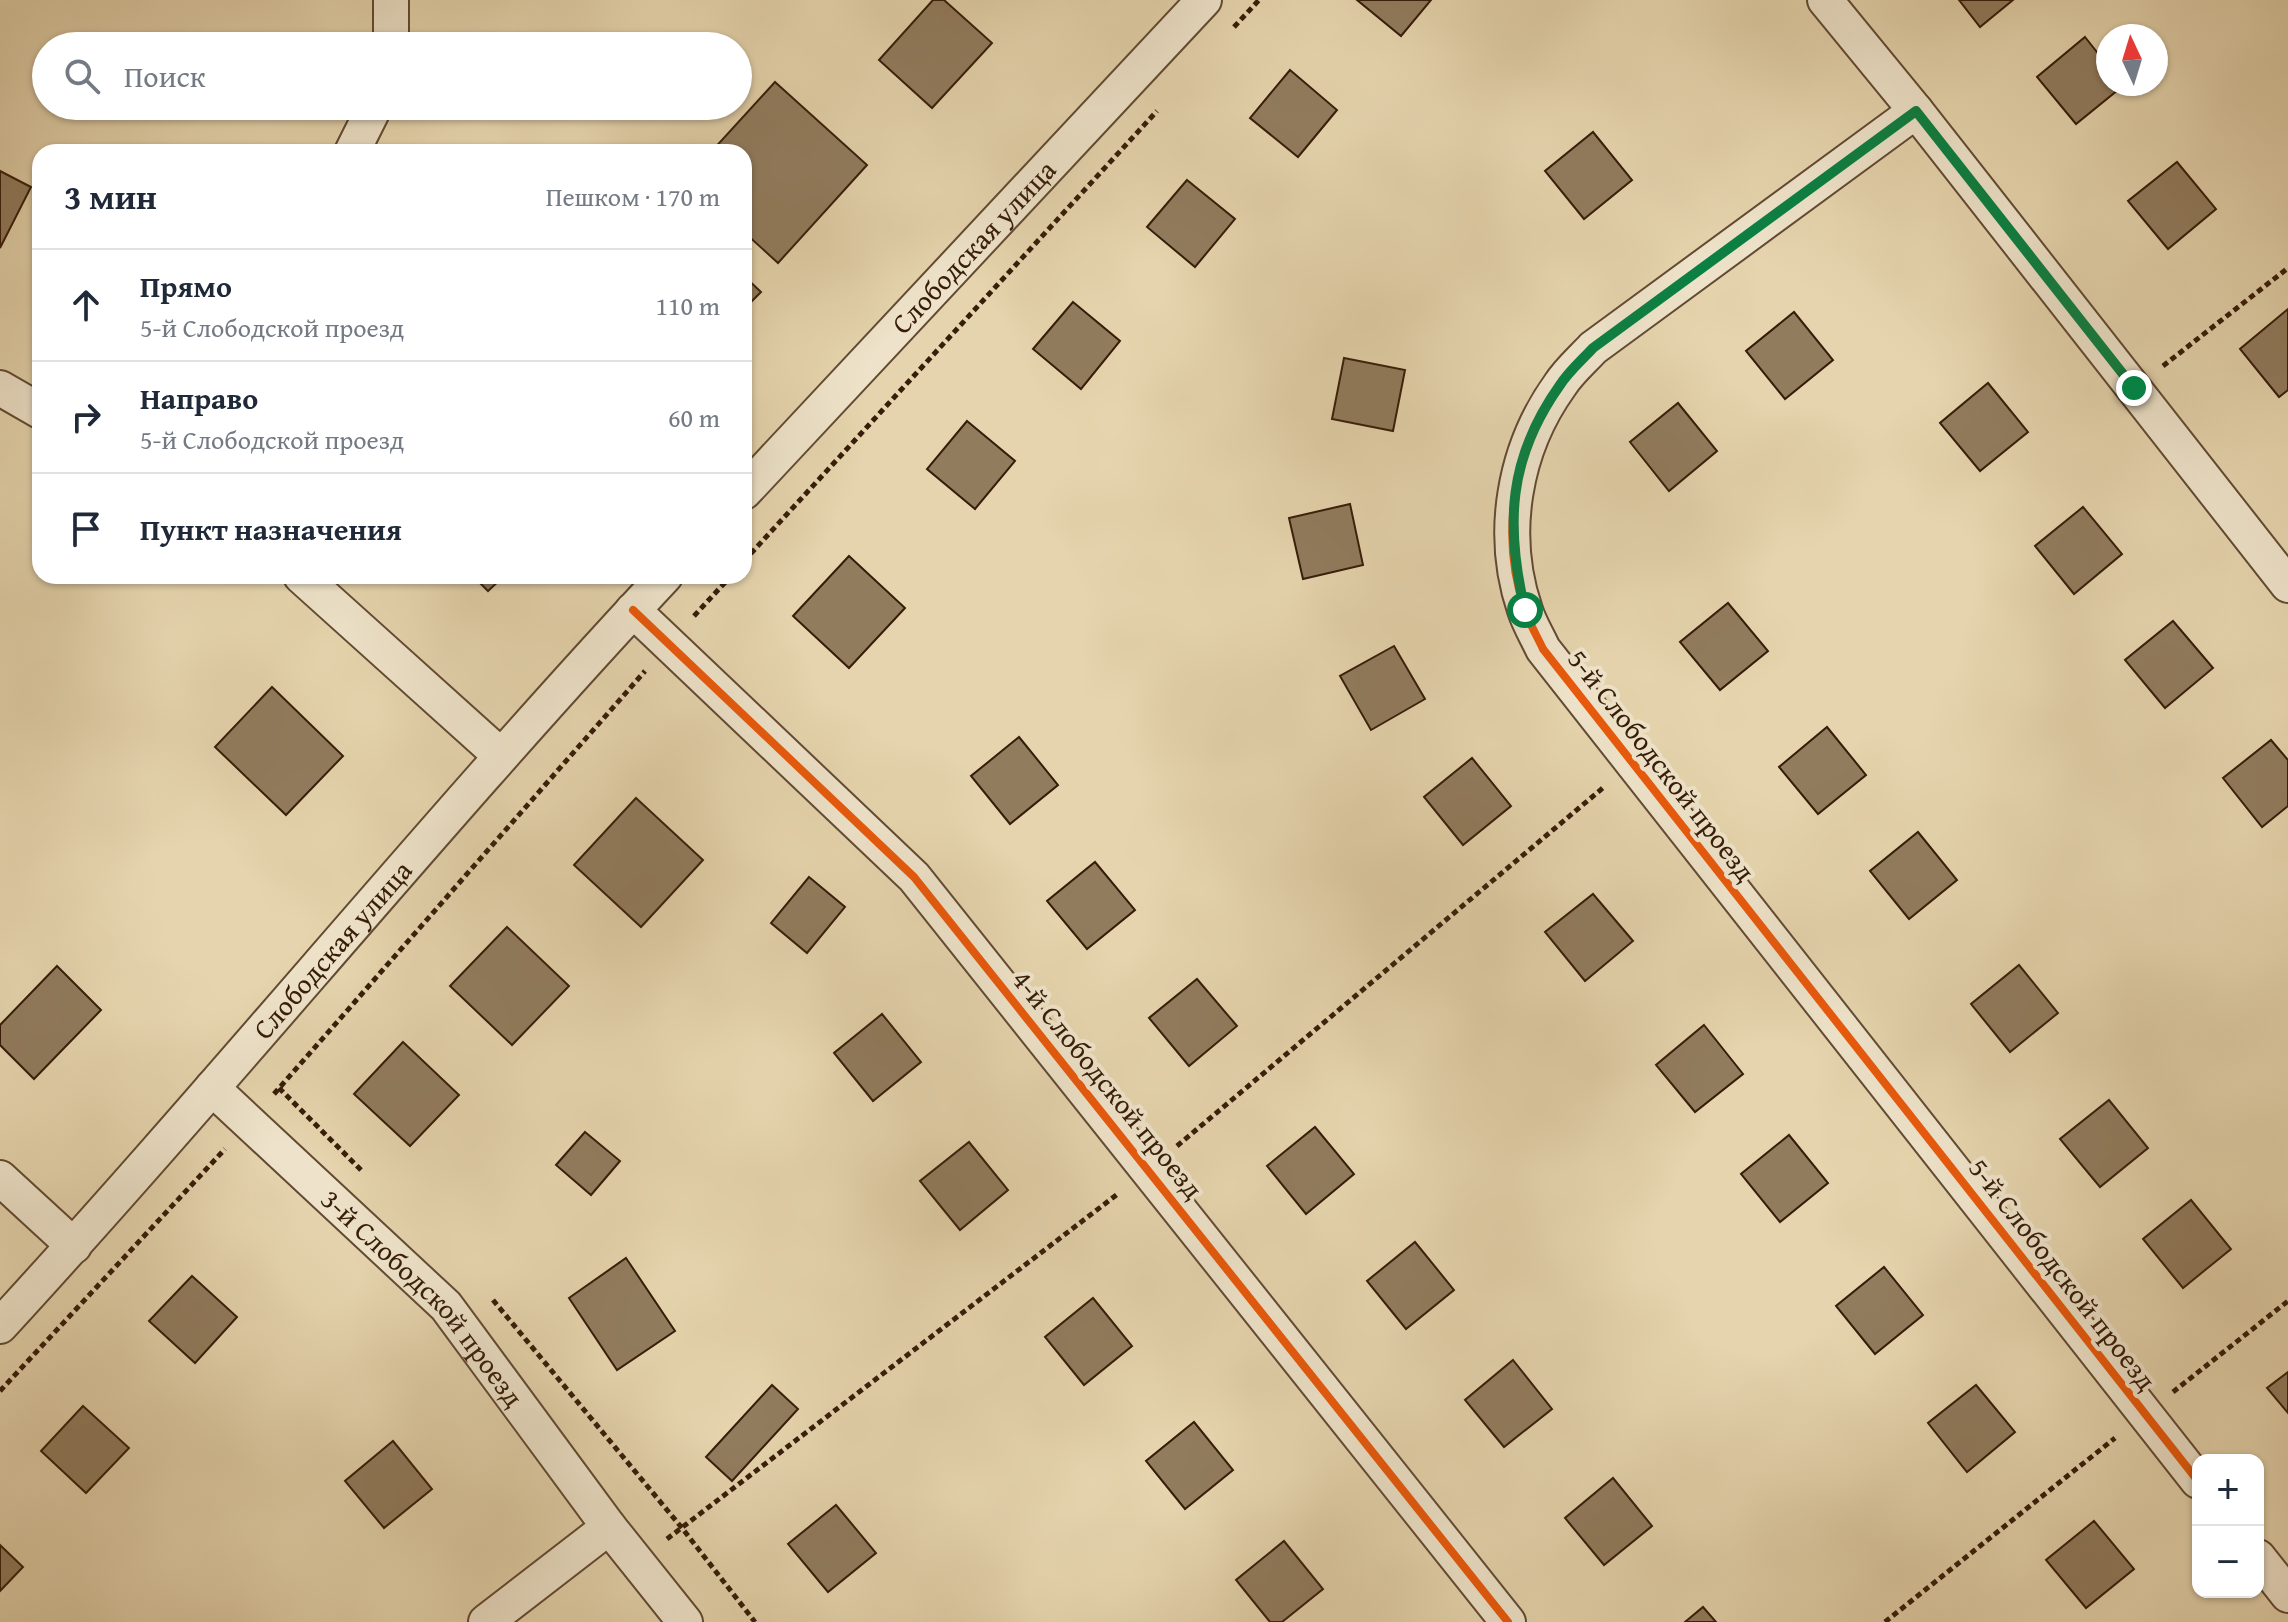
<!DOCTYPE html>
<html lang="ru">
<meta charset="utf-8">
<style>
body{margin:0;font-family:"Gentium Book Plus",serif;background:#f6f6f7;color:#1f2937}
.controls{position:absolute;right:24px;bottom:24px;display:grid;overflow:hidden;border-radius:16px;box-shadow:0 2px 6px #0004}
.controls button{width:72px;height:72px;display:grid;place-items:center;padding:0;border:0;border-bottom:2px solid #e0e1e3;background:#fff;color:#1f2937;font:40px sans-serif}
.compass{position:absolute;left:2096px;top:24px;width:72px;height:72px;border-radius:50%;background:#fff;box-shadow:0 2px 6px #0004;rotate:356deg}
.stop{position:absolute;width:24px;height:24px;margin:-18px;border:6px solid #0b8043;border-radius:50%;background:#fff}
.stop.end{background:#0b8043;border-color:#fff;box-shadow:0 2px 8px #0008}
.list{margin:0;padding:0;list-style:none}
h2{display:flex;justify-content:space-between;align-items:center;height:104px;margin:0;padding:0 32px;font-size:34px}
h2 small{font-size:26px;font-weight:400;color:#747a83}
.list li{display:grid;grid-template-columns:52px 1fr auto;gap:24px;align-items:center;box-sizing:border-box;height:112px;padding:0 32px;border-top:2px solid #e0e1e3}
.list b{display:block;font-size:30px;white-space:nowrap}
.list p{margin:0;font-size:26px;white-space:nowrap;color:#747a83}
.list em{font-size:26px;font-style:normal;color:#747a83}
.icon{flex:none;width:44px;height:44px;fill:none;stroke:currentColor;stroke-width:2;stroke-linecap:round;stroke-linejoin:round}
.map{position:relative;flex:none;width:2288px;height:1622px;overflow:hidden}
.search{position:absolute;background:#fff;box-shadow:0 2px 6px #0004;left:32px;top:32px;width:720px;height:88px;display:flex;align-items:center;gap:20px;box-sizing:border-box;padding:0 28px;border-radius:44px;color:#747a83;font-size:30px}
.panel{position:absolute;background:#fff;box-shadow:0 2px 6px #0004;left:32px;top:144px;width:720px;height:440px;border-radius:24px}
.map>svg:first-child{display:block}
.building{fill:#917c5e;stroke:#361c09;stroke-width:2}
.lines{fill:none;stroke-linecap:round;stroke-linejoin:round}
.street-casing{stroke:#624a32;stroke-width:38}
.path{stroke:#361c09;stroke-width:5;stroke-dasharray:6 4;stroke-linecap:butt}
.street{stroke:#eee3ca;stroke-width:34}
.cycleway-casing{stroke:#eee3ca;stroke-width:13}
.cycleway{stroke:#e8590c;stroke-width:8}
.route{stroke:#0b8043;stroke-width:10}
.labels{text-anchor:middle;stroke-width:8;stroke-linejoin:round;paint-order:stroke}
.street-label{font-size:28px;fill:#361c09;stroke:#eee3ca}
</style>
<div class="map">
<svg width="2288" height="1622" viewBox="0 0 2288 1622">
<rect width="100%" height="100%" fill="#e5d4ad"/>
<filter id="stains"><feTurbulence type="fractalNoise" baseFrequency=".0025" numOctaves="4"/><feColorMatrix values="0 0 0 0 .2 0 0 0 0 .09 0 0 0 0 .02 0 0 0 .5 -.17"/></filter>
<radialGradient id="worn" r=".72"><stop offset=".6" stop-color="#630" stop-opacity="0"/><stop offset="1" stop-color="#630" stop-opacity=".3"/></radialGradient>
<!-- building -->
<g class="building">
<path d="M 933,0 L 944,0 L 992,43 L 932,108 L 879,60 Z"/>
<path d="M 1357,0 L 1431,0 L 1401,36 Z"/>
<path d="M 1959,0 L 2013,0 L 1980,27 Z"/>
<path d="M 2085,37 L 2108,66 L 2108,84 L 2124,85 L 2076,124 L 2037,77 Z"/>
<path d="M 1290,70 L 1337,110 L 1298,157 L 1250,118 Z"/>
<path d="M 775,82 L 867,165 L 778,263 L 744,232 L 744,152 L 711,152 Z"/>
<path d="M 1593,132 L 1632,180 L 1584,219 L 1545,171 Z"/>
<path d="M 2177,162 L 2216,209 L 2168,249 L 2128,201 Z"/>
<path d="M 0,171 L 31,187 L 0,248 Z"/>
<path d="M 1187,180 L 1235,219 L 1195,267 L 1147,227 Z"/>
<path d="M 744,276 L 761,292 L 744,309 Z"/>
<path d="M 1073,302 L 1120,341 L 1081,389 L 1033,349 Z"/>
<path d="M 2288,309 L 2288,390 L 2279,397 L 2240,349 Z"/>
<path d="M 1794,312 L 1833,360 L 1785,399 L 1746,351 Z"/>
<path d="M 1344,358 L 1405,370 L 1393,431 L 1332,419 Z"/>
<path d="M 1988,383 L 2028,432 L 1980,471 L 1940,423 Z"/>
<path d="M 1678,403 L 1717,451 L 1669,491 L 1630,442 Z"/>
<path d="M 967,421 L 1015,461 L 975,509 L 927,469 Z"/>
<path d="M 1350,504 L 1363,565 L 1303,579 L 1289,518 Z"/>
<path d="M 2083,507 L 2122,554 L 2074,594 L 2035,546 Z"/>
<path d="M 849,556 L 905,608 L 849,668 L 793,616 Z"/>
<path d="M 473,576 L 504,576 L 488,591 Z"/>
<path d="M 1728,603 L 1768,651 L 1720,690 L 1680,642 Z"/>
<path d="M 2173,621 L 2213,668 L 2165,708 L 2125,660 Z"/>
<path d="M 1394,646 L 1425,699 L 1371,730 L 1340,676 Z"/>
<path d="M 272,687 L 343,756 L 286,815 L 215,747 Z"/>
<path d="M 1827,727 L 1866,775 L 1818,814 L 1779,767 Z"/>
<path d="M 1019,737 L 1058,785 L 1010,824 L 971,776 Z"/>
<path d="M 2271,740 L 2288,760 L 2288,806 L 2262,827 L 2223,778 Z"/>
<path d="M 1472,758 L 1511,806 L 1463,845 L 1424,797 Z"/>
<path d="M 636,798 L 703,860 L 641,927 L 574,865 Z"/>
<path d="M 1918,832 L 1957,880 L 1909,919 L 1870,871 Z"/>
<path d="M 1095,862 L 1135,910 L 1087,949 L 1047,901 Z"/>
<path d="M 809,877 L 845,907 L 807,953 L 771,923 Z"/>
<path d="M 1593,894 L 1633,941 L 1585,981 L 1545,932 Z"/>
<path d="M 507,927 L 569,986 L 512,1045 L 450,986 Z"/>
<path d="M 2019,965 L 2058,1013 L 2010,1052 L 1971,1004 Z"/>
<path d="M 57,966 L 101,1010 L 34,1079 L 0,1045 L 0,1025 Z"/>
<path d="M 1197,979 L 1237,1026 L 1189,1066 L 1149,1018 Z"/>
<path d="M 882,1014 L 921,1062 L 873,1101 L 834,1053 Z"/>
<path d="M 1704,1025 L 1743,1074 L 1695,1112 L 1656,1065 Z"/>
<path d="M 403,1042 L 459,1095 L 410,1146 L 354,1094 Z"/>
<path d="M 2109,1100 L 2148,1148 L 2100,1187 L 2060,1139 Z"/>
<path d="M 1315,1127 L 1354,1174 L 1306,1214 L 1267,1166 Z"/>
<path d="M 585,1132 L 620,1161 L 591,1195 L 556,1165 Z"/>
<path d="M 1789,1135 L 1828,1183 L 1780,1222 L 1741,1174 Z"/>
<path d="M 969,1142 L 1008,1190 L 960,1230 L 920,1181 Z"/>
<path d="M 2191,1200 L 2231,1249 L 2183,1288 L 2143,1239 Z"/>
<path d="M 1415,1242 L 1454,1290 L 1406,1329 L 1367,1281 Z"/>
<path d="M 626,1258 L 675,1331 L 617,1370 L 569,1298 Z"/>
<path d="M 1884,1267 L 1923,1315 L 1875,1354 L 1836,1306 Z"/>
<path d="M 192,1276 L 237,1317 L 195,1363 L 149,1321 Z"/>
<path d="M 1093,1298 L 1132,1346 L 1084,1385 L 1045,1337 Z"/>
<path d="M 1513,1360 L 1552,1409 L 1504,1447 L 1465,1400 Z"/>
<path d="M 2288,1372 L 2288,1413 L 2267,1388 Z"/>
<path d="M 772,1385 L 798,1409 L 732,1481 L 706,1457 Z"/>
<path d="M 1976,1385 L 2015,1432 L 1967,1472 L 1928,1423 Z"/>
<path d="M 83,1406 L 129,1448 L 86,1493 L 41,1451 Z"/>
<path d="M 1194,1422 L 1233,1470 L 1185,1509 L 1146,1461 Z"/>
<path d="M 393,1441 L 432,1489 L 384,1528 L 345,1481 Z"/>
<path d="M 1613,1478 L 1652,1526 L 1604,1565 L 1565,1518 Z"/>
<path d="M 836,1505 L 876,1553 L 828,1592 L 788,1544 Z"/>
<path d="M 2094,1521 L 2134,1569 L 2086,1608 L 2046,1560 Z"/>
<path d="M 1284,1541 L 1323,1589 L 1282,1622 L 1270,1622 L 1236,1580 Z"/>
<path d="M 0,1545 L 23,1567 L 0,1591 Z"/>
<path d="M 1703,1607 L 1716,1622 L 1685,1622 Z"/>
</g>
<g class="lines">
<!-- street casing -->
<g class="street-casing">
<g id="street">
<path d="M 1825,0 L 1916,111 L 2288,585"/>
<path d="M 391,46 L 391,0"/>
<path d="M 1916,111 L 1593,348 C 1582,360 1569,371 1560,385 C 1514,449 1499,534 1525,610 C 1529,623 1537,636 1543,649 L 2198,1481"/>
<path d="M 352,152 L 375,106"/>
<path d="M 0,388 L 40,411"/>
<path id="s1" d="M 744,492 L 1204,0"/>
<path d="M 301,576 L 501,756"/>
<path d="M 633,610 L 914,877 L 1508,1622"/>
<path id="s2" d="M 212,1088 L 446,1306 L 609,1527 L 685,1622"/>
<path d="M 0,1178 L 74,1246"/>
<path id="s3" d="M 0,1326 C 226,1080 437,820 665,576"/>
<path d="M 2258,1557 L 2288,1595"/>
<path d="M 486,1622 L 609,1527"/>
</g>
</g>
<!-- path -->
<g class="path">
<path d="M 1234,27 L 1259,0"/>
<path d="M 2163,366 L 2288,268"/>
<path d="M 744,561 L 1157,111"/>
<path d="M 694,616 L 731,576"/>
<path d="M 279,1088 L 363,1172"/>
<path d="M 274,1094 L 645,671"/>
<path d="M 1177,1146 L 1604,787"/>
<path d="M 493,1300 L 682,1528 L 755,1622"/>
<path d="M 0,1391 L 225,1149"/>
<path d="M 2173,1392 L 2288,1301"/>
<path d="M 667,1539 L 1119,1193"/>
<path d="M 1885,1622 L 2115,1438"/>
</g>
<!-- street -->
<use href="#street" class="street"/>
<!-- cycleway casing -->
<g class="cycleway-casing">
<g id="cycleway">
<path d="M 1916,111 L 1593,348 C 1582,360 1569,371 1560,385 C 1514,449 1499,534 1525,610 C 1529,623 1537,636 1543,649 L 2198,1481"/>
<path d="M 633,610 L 914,877 L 1508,1622"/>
</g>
</g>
<!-- cycleway -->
<use href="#cycleway" class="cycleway"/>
</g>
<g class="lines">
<!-- route -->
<path class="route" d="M 1525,610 C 1505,525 1508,458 1560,385 C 1569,371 1582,360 1593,348 L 1916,111 L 2134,388"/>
</g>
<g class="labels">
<!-- street labels -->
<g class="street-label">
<text dy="10" stroke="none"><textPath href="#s1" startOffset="336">Слободская улица</textPath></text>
<text transform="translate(1662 765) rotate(52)" y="10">5-й Слободской проезд</text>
<text dy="10" stroke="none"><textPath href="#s3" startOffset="502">Слободская улица</textPath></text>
<text transform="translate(1108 1084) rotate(51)" y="10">4-й Слободской проезд</text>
<text transform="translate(2063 1274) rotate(52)" y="10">5-й Слободской проезд</text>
<text dy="10" stroke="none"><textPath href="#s2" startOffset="298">3-й Слободской проезд</textPath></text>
</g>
</g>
<rect width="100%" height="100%" filter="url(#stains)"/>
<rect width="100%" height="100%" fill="url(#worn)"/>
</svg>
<div class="controls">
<button>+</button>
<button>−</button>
</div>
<svg class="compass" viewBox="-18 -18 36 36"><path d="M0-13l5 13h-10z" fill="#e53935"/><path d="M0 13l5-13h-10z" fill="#747a83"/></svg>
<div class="stop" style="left:1525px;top:610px"></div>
<div class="stop end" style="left:2134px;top:388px"></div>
<div class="search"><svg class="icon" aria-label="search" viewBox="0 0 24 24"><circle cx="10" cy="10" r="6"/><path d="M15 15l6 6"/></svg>Поиск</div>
<section class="panel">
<h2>3 мин<small>Пешком · 170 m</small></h2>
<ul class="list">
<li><svg class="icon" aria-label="ahead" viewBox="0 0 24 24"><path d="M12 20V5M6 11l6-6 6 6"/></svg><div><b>Прямо</b><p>5-й Слободской проезд</p></div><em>110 m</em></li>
<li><svg class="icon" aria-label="right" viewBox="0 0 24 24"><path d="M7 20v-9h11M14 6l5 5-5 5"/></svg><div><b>Направо</b><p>5-й Слободской проезд</p></div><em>60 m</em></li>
<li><svg class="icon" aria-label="arrive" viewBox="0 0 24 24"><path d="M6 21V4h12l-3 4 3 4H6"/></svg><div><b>Пункт назначения</b></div></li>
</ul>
</section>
</div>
